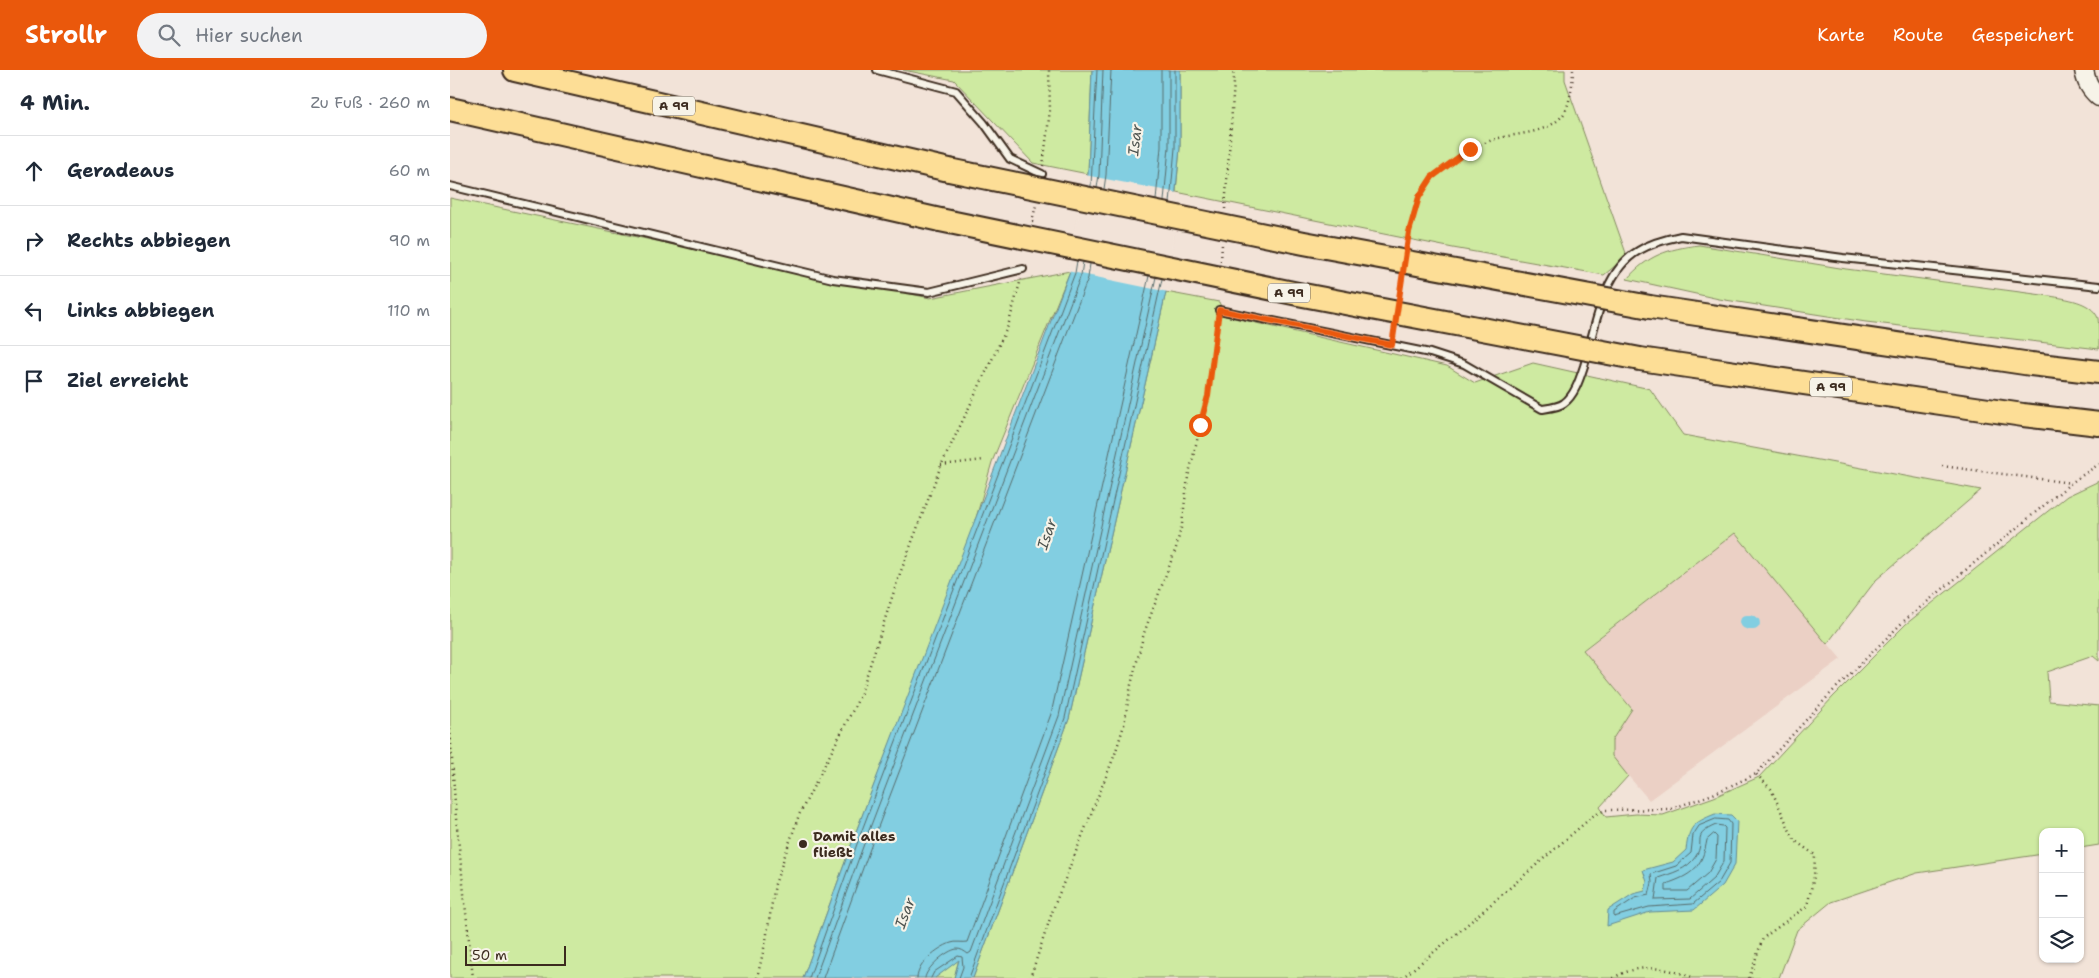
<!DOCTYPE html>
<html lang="de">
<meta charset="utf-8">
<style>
body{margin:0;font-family:"Shantell Sans",sans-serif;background:#f2f2f3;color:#1f2937}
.controls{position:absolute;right:15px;bottom:15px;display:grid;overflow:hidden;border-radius:10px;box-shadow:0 1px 4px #0004}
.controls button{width:45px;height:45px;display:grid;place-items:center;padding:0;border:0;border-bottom:1px solid #e0e1e3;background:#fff;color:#1f2937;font:25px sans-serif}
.scale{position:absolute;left:15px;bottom:12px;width:101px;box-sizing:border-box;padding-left:5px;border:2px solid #3b2a1e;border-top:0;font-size:14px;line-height:18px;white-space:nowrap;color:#3b2a1e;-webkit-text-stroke:4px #f7f3e8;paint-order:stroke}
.stop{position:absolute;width:15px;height:15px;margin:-11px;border:4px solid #ea580c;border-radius:50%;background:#fff}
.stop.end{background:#ea580c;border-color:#fff;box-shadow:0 1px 5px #0008}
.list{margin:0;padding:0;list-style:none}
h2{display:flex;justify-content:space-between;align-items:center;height:65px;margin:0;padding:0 20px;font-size:21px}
h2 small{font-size:16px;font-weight:400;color:#747a83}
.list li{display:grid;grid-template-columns:32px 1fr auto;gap:15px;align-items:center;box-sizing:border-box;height:70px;padding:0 20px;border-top:1px solid #e0e1e3}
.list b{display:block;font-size:19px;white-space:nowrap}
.list em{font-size:16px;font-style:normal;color:#747a83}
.icon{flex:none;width:28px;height:28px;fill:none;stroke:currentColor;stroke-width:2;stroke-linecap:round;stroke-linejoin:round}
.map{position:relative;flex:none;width:1649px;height:908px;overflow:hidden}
header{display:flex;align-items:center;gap:30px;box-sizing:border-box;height:70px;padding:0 25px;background:#ea580c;color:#fff}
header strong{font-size:24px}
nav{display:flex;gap:28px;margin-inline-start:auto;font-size:18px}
.search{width:350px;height:45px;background:#f2f2f3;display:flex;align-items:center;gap:12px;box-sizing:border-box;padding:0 18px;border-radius:28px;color:#747a83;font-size:19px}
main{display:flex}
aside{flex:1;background:#fff}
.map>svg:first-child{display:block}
.built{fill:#ebd0c5}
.green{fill:#ceeaa1;stroke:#848a60}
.water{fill:#82cee1;stroke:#668c93}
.pier{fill:#f2e3d8}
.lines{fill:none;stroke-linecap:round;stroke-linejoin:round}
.shore{stroke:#576c6c;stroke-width:1}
.canal{stroke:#82cee1;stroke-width:14}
.service-casing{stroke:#3b2a1e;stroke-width:10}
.secondary-casing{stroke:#3b2a1e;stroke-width:21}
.motorway-casing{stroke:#3b2a1e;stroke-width:26}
.path{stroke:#3b2a1e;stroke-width:2.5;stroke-dasharray:1 4;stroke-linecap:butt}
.service{stroke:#f7f3e8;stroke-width:6}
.secondary{stroke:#f7f3e8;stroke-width:18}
.motorway{stroke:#fdde96;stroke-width:22}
.motorway-bridge-casing{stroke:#3b2a1e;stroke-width:26;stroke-linecap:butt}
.motorway-bridge{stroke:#fdde96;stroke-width:22}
.route{stroke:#ea580c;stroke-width:6}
.poi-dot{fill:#3b2a1e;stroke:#f7f3e8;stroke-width:2}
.labels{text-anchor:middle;stroke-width:4.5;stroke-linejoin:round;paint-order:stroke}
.shield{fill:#f7f3e8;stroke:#73665b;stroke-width:1}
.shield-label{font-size:12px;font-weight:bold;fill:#3b2a1e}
.poi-label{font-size:14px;font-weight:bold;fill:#3b2a1e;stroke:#f7f3e8;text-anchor:start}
.water-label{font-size:15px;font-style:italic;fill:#4d534f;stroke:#f7f3e8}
</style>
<header>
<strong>Strollr</strong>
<div class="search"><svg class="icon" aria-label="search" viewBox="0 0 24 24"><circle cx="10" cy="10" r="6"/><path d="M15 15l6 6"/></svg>Hier suchen</div>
<nav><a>Karte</a><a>Route</a><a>Gespeichert</a></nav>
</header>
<main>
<aside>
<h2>4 Min.<small>Zu Fuß · 260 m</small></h2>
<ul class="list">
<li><svg class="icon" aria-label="ahead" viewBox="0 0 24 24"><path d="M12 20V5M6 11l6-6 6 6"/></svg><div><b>Geradeaus</b></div><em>60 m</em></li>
<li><svg class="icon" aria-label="right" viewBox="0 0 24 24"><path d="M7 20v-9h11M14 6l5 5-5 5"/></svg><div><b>Rechts abbiegen</b></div><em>90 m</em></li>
<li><svg class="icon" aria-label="left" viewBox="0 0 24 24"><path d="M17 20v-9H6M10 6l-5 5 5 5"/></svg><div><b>Links abbiegen</b></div><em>110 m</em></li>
<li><svg class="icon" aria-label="arrive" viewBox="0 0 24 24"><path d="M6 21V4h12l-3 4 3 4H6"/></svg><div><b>Ziel erreicht</b></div></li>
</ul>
</aside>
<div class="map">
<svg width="1649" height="908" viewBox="0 0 1649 908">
<rect width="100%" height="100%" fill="#f2e3d8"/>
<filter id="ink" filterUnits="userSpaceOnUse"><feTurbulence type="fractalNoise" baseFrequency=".02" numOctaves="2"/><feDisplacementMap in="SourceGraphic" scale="10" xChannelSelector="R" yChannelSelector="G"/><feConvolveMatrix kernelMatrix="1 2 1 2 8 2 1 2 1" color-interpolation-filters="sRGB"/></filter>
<g filter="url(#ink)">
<!-- built -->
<path class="built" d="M 1285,463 L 1391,589 L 1199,730 L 1161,686 L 1162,669 L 1182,638 L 1133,581 Z"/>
<!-- green -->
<g class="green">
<path d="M 453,0 L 642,0 L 638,104 L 583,93 L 504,10 Z"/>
<path d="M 730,0 L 1115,0 L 1115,10 L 1177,186 L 1154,205 L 1003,178 L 726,122 L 730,78 Z"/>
<path d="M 0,128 L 480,228 L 620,201 L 542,392 L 522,462 L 407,759 L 353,908 L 0,908 Z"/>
<path d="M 1249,175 L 1396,199 L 1600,226 C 1616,229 1641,231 1648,248 C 1649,256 1649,270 1649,279 L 1416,252 L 1269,229 L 1177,209 C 1198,185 1218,179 1249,175 Z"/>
<path d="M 716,222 L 769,232 L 775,246 L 997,296 L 1025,313 L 1083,293 L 1200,319 L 1233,365 L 1531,420 L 1426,510 L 1377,574 L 1285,463 L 1133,580 L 1182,639 L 1162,670 L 1162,686 L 1178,706 L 1150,737 L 1156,747 L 1186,744 L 1213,745 L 1264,727 L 1309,707 L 1383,627 L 1456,554 L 1617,426 L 1649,411 L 1649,591 L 1643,586 L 1597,602 L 1599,631 L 1649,636 L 1649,775 L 1630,778 L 1630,762 L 1593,762 L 1593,784 L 1467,803 L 1381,832 L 1347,860 L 1329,908 L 523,908 L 619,649 Z"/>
<path d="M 509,889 L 504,908 L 485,908 L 487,906 Z"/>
</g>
<!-- water -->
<g class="water">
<path d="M 642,0 L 730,0 L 730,78 L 716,222 L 619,649 L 523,908 L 504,908 L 509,890 L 485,908 L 353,908 L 407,759 L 620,201 L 638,104 Z"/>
<path d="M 1265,744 L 1281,745 L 1287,751 L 1285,794 L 1273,815 L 1244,840 L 1200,842 L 1157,856 L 1158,840 L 1183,824 L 1195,821 L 1197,812 L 1193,800 L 1223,792 L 1236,780 C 1239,756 1243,753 1265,744 Z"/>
</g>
<!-- pier -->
<path class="pier" d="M 635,105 L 728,123 L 718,222 L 617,201 Z"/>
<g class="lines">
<!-- shore -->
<g class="shore">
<path d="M 641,116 L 647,0"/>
<path d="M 647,118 L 649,105 L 653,0"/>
<path d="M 654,119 L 656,105 L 661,0"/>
<path d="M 706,130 L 711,77 L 711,0"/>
<path d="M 714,131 L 719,77 L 719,0"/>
<path d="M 720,133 L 725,78 L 725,0"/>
<path d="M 1266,749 L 1278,750 L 1281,754 L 1280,793 L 1269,812 L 1243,834 L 1199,837 L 1164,847 L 1164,842 L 1185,828 L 1199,825 L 1202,813 L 1201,804 L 1226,796 L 1241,783 L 1243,765 L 1249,756 Z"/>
<path d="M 1266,755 L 1273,756 L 1275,758 L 1274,791 L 1264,808 L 1240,829 L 1205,830 L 1208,808 C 1222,803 1237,800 1246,786 C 1256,770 1240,766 1266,755 Z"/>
<path d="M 1264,764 L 1267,767 L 1266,789 L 1258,803 L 1237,821 L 1216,821 L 1216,814 C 1242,805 1252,798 1257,770 Z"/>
<path d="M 359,908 L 412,760 L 625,203 L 627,191"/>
<path d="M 365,908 L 418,763 L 631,205 L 633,192"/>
<path d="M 373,908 L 425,765 L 638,208 L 640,194"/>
<path d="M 467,908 C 468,893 487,878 501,873 C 506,871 512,873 517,872 L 601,644 L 699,206"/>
<path d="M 475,908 C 476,898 497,880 507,879 C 511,879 514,881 518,884 L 521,882 L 609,646 L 706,207"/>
<path d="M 481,908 L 484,902 L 508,886 L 512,887 L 513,897 L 509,908"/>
<path d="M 519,908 L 615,648 L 712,209"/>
</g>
<!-- canal -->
<path class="canal" d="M 1297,552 L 1303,553"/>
<!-- service casing -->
<g class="service-casing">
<g id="service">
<path d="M 427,0 L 506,21 L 534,53 L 560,89 L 592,104"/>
<path d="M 0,116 L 383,209 L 479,222 L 573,199"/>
<path d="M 769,240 L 980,283 L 1014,294 L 1092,339 C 1099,338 1109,337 1114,333 C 1125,325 1130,308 1134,296 C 1145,259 1152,202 1188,181 C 1201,173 1216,169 1231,166 L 1393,188 L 1649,216"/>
</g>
</g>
<!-- secondary casing -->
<g class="secondary-casing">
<path id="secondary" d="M 1634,0 C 1636,12 1640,19 1649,27"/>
</g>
<!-- motorway casing -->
<g class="motorway-casing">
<g id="motorway">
<path d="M 65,0 L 499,100"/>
<path d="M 0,39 L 490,150"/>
<path d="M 1200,237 L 1581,294 L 1649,302"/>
<path d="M 1190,289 L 1573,345 L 1649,354"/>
</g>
</g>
<!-- path -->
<g class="path">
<path d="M 593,96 L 600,40 L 599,0"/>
<path d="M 775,139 L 784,12 L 783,0"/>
<path d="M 582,152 L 586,135"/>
<path d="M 958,174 C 960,159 963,143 968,129 C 979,102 1025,73 1053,67 C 1074,63 1099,62 1113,45 C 1120,36 1123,11 1123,0"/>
<path d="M 771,191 L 772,174"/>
<path d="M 950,226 L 952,209"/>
<path d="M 491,395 L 534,390"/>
<path d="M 1492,396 L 1621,413"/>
<path d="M 0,659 L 6,748 L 23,908"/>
<path d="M 307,908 L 316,870 L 325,814 L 349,745 L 410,626 L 448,509 L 490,398 L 558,256 L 571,209"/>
<path d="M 580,908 L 605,834 L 665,684 L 674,655 L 681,615 L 694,563 L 726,478 L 732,454 L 738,407 L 758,326 L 768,249"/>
<path d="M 952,908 L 1011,860 L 1143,746 L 1155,740 L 1221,739 L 1263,724 L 1306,704 L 1383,621 L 1454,551 L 1621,413 L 1649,394"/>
<path d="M 1163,908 C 1191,892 1217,898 1245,908"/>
<path d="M 1299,908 L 1313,868 L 1357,836 L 1364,807 L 1365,785 L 1344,770 L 1321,719 L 1306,704"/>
</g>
<!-- service -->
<use href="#service" class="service"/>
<!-- secondary -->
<use href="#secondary" class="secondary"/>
<!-- motorway -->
<use href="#motorway" class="motorway"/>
<!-- motorway-bridge casing -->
<g class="motorway-bridge-casing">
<g id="motorway-bridge">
<path d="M 499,100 L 854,173 L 1200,237"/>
<path d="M 490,150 L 848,224 L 1190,289"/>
</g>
</g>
<!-- motorway-bridge -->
<use href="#motorway-bridge" class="motorway-bridge"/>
</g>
</g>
<g class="lines" filter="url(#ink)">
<!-- route -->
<path class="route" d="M 750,355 L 758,326 L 769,240 L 942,275 L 959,162 L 969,127 L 982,107 L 1020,79"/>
</g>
<!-- markers -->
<circle class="poi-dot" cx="353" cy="774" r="5"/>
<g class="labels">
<!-- shield labels -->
<g class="shield">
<rect x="203" y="26.5" width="42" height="19" rx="4"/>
<rect x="818" y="213.5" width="42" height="19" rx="4"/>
<rect x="1360" y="307.5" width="42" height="19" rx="4"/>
</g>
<g class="shield-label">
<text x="224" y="40">A 99</text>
<text x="839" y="227">A 99</text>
<text x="1381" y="321">A 99</text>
</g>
<!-- poi labels -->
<g class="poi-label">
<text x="363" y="771">Damit alles<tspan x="363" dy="16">fließt</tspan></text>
</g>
<!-- water labels -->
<g class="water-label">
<text transform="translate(685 70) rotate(-83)" y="5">Isar</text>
<text transform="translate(597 464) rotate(-71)" y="5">Isar</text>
<text transform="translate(455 843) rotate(-69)" y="5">Isar</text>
</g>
</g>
</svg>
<div class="controls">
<button>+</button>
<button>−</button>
<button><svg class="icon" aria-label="layers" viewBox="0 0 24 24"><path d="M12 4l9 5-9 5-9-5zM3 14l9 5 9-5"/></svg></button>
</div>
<div class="scale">50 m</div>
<div class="stop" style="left:750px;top:355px"></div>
<div class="stop end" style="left:1020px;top:79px"></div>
</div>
</main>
